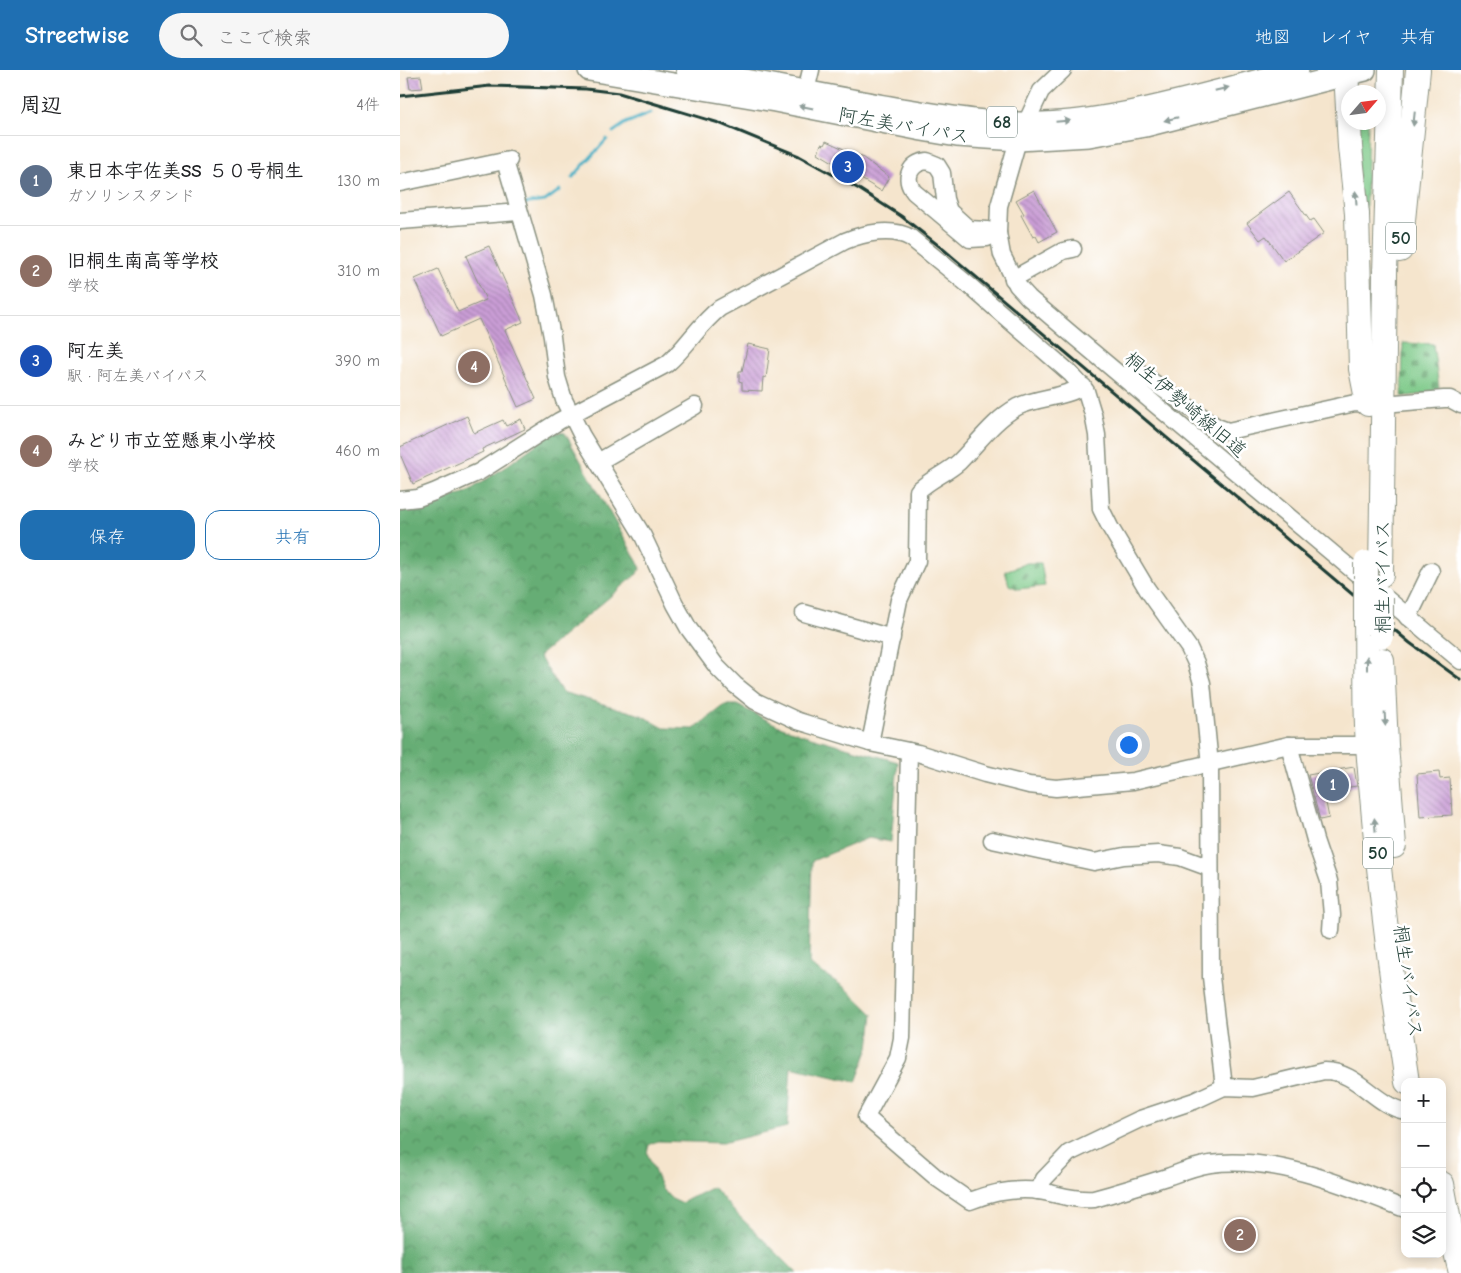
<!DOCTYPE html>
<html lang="ja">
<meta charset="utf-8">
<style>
body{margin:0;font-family:"Comic Neue","Klee One",sans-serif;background:#f6f6f6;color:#202124}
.controls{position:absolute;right:15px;bottom:15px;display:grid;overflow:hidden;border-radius:10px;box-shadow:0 2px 12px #0003}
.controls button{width:45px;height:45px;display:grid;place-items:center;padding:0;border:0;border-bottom:1px solid #e0e0e0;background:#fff;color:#202124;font:25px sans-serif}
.compass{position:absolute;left:941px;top:15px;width:45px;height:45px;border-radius:50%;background:#fff;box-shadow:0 2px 12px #0003;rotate:62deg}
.you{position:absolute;left:728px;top:674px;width:18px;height:18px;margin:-12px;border:4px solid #fff;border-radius:50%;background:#1a73e8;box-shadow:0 0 0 8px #1a73e833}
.badge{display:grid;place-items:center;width:32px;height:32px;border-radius:50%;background:#1f6fb2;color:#fff;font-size:16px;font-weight:700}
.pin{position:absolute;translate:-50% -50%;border:2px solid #fff;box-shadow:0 1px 5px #0006}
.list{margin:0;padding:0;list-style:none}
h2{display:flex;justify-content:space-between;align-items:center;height:65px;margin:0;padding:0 20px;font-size:21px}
h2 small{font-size:16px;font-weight:400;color:#757577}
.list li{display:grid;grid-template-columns:32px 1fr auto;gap:15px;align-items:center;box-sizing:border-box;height:90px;padding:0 20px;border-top:1px solid #e0e0e0}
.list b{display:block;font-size:19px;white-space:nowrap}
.list p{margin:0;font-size:16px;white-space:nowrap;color:#757577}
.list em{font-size:16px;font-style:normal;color:#757577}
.actions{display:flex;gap:10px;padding:15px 20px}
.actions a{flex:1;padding:11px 0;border:1px solid #1f6fb2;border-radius:15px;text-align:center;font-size:18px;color:#1f6fb2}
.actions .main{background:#1f6fb2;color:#fff}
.icon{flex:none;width:28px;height:28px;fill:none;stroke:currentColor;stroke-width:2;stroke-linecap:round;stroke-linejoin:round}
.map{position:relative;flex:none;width:1061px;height:1203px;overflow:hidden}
header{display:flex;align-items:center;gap:30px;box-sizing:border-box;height:70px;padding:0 25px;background:#1f6fb2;color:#fff}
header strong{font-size:24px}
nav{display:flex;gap:28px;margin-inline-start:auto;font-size:18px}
.search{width:350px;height:45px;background:#f6f6f6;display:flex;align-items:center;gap:12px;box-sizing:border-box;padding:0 18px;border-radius:28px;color:#757577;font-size:19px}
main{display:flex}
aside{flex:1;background:#fff}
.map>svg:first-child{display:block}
.green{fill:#7dc988;stroke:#4e835e}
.forest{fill:url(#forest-crowns);stroke:#427554}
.cemetery{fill:url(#cemetery-stones);stroke:#4e835e}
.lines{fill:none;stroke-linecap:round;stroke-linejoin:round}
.stream{stroke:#43adc2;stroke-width:3}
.building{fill:url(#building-back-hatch)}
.minor-casing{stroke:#8a9180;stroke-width:19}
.major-casing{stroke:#8a9180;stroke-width:24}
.highway-casing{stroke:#8a9180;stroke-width:26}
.minor{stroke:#fff;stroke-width:16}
.major{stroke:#fff;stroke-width:21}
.highway{stroke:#fff;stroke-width:24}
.rail{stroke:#1f3d34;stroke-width:3}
.highway-bridge-casing{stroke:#8a9180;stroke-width:26;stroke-linecap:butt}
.highway-bridge{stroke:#fff;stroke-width:24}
.oneway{fill:#8f9e9a}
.labels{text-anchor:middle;stroke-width:5;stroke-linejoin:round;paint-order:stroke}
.shield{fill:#fff;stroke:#627771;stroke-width:1}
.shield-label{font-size:18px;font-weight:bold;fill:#1f3d34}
.street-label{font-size:19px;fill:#1f3d34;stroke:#fff}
</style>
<header>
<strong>Streetwise</strong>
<div class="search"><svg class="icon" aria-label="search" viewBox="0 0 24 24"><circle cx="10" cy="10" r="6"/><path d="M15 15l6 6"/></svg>ここで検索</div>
<nav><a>地図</a><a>レイヤ</a><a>共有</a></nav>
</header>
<main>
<aside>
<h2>周辺<small>4件</small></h2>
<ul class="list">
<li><span class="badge" style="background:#5c6f8a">1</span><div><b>東日本宇佐美SS ５０号桐生</b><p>ガソリンスタンド</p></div><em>130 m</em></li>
<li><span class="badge" style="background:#8d6e63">2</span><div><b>旧桐生南高等学校</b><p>学校</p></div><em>310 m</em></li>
<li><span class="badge" style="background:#1a4fb4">3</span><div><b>阿左美</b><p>駅 · 阿左美バイパス</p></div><em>390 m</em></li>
<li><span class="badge" style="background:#8d6e63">4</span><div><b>みどり市立笠懸東小学校</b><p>学校</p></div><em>460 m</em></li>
</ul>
<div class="actions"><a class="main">保存</a><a>共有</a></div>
</aside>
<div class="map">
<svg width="1061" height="1203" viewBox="0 0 1061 1203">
<defs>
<pattern id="forest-crowns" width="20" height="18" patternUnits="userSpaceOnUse" patternTransform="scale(1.25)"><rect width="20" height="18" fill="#66ad74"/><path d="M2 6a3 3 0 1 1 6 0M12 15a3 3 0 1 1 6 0" fill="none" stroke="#538e60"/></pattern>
<pattern id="cemetery-stones" width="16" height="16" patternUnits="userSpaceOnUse" patternTransform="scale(1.25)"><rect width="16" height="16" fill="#7dc988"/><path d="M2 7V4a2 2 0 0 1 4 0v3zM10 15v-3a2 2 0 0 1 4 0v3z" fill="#66a470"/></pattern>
<pattern id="building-back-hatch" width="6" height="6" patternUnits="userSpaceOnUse" patternTransform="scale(1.25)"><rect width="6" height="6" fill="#ca9dd6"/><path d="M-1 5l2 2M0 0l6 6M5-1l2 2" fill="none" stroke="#a381ae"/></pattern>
</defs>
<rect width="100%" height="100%" fill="#fff"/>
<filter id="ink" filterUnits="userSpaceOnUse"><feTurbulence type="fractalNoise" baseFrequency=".02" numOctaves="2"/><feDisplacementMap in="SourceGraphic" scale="10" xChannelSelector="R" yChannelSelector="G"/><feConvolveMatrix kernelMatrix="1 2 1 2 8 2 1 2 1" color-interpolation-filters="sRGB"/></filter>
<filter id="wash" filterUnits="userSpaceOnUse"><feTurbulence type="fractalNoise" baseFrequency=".0096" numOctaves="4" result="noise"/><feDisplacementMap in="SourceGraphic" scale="20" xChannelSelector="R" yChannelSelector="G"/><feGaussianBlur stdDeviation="1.12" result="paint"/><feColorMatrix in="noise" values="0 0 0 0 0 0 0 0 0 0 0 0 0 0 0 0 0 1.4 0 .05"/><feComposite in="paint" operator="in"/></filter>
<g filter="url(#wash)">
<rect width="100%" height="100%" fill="#f5e5cd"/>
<!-- green -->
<path class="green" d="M 955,53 L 968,53 L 964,204 Z"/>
<!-- forest -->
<path class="forest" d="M 157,362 L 165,363 L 241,498 L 236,505 L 139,586 L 162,622 L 241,645 L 264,658 L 294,659 L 325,635 L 337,635 L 377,655 L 404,665 L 498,692 L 491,772 L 468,768 L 412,791 L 409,894 L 447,919 L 473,944 L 469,978 L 456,1012 L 391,997 L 387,1057 L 322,1073 L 257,1071 L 249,1075 L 247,1083 L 262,1119 L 272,1129 L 281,1133 L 313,1117 L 332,1139 L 397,1203 L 0,1203 L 0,442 L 39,432 L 67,422 L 105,397 L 152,363 Z"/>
<!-- cemetery -->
<g class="cemetery">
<path d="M 1003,273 L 1033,274 L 1039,318 L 1038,322 L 1002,327 Z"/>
<path d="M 627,493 L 641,493 L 645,516 L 618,519 L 609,515 L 605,501 Z"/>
</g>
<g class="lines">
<!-- stream -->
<g class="stream">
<path d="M 213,62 L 226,53 L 251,43"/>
<path d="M 172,108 L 207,69"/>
<path d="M 122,134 L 145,131 L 160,120"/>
</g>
</g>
<g id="blocks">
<!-- building -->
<g class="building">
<path d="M 21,6 L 23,18 L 10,19 L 8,7 Z"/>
<path d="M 426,71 L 462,87 L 489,107 L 481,121 L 418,83 L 421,74 L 424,75 Z"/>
<path d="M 634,120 L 657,162 L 639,172 L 636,166 L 633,167 L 621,145 L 624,144 L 616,130 Z"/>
<path d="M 889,122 L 910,151 L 914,149 L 924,163 L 884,191 L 866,166 L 860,170 L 847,153 Z"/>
<path d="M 89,176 L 123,252 L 105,260 L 136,329 L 118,337 L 79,249 L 41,266 L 15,209 L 38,199 L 58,242 L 86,230 L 66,186 Z"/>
<path d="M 348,274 L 370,279 L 366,308 L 363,307 L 362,321 L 342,320 L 342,312 L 339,311 L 339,301 L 342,301 Z"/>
<path d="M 67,346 L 74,363 L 103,350 L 106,356 L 121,349 L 125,359 L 82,379 L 83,382 L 13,414 L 0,384 L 0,377 Z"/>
<path d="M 954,697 L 957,716 L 950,717 L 926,733 L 929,748 L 920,750 L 908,705 Z"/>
<path d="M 1039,702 L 1040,709 L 1050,708 L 1052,745 L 1020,747 L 1017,704 Z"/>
</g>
</g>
</g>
<g filter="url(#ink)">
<use href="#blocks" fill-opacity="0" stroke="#8a9180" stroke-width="1"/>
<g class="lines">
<!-- minor casing -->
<g class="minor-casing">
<g id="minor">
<path d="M 663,0 L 641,21 L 618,70 L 599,136 L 598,163 L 602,185 L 617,215 L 629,228 L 670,263 L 1061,591"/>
<path d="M 406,21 L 411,0"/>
<path d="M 105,91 L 144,225 L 152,267 L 157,307 L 164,330 L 182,366 L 243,466 L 275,534 L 289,559 L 317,597 L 335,615 L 355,631 L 398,651 L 470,673 L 518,683 L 585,704 L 629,715 L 656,718 L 733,711 L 889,675 L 979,675"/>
<path d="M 527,91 L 537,95 L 542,103 L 545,129 L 549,141 L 569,159 L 587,160 L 598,163 L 587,168 L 570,169 L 514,122 C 503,108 510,93 527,91 Z"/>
<path d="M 0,113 L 109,90"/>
<path d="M 0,151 L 119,142"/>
<path d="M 613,209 L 663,181 L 673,179"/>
<path d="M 723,307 L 732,301 L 740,303 L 817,357 L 828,361 L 955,333 L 968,334"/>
<path d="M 983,334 L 1044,329 L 1050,329 L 1061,335"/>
<path d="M 198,392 L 295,336"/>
<path d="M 0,430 L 18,428 L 34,422 L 79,402 L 159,351 L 267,294 C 287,277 299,254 320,238 L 445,171 C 464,163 492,157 511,168 L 571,217 L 671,304 L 686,321 L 693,344 L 697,365 L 701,439 L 710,457 L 747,519 L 789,578 L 796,593 L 802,613 L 810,695 L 811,907 L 824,1017"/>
<path d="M 404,543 L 492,568"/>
<path d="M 1007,547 L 1013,538 L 1031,501"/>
<path d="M 470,673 L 499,530 L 517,491 L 518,421 C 530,409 547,403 559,392 C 578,373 594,350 617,337 C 637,327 665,328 683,316"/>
<path d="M 889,675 L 915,770 L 929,811 L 932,845 L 931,860"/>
<path d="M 509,681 L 502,968 L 498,988 L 466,1047 L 538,1109 L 570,1131 C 593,1122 614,1118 639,1121 C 658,1124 675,1131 694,1129 C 719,1122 745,1114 770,1106 C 783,1101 797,1096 810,1094 C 874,1085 947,1116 1005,1139"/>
<path d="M 592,770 L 694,792 L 724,786 L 758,784 L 780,787 L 810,798"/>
<path d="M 638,1121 L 644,1109 L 669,1083 L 740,1049 L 794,1031 L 824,1017 L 853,1018 L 924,1001 C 958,1001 974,1035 1005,1041"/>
</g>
</g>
<!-- major casing -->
<g class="major-casing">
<g id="major">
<path d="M 189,0 L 375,31 L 522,60 L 557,66 L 618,70 L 689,66 L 745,56 L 965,0"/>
<path d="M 287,0 C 357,11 426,26 496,38 C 544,46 593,55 643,53 C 726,50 816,20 898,0"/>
</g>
</g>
<!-- highway casing -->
<g class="highway-casing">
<g id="highway">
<path d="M 946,0 L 950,77 L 957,144 L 961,299 L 968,334"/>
<path d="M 1000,180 L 1018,0"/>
<path d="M 981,505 L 985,204 L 991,0"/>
<path d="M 966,553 C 967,594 965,635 968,675 C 976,788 990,900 1007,1012"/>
<path d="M 982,590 L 986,675 L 994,776"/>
<path d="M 1042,1114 L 1051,1162 L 1061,1203"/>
</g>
</g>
<!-- minor -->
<use href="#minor" class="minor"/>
<!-- major -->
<use href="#major" class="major"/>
<!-- highway -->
<use href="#highway" class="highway"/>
<!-- rail -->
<path class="rail" d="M 0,26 L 90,16 L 186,19 L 219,23 L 319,53 L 399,86 L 459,119 L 501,146 L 543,179 L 1010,573 L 1061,610"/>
<!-- highway-bridge casing -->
<g class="highway-bridge-casing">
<g id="highway-bridge">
<path d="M 966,493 L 966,553"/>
<path d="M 981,527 L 981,566"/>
</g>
</g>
<!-- highway-bridge -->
<use href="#highway-bridge" class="highway-bridge"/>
</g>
<!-- one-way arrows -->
<defs><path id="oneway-solid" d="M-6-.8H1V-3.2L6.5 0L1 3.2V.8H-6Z" transform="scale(1.25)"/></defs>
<g class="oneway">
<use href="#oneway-solid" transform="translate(822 19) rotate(-14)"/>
<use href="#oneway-solid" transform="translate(406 37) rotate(-169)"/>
<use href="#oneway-solid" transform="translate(771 49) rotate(166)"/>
<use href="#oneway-solid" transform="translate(1014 49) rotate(96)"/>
<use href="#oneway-solid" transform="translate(663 51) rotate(-5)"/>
<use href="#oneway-solid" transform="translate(956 128) rotate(-94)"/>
<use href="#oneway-solid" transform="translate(967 593) rotate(-90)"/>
<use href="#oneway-solid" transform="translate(985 649) rotate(87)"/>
<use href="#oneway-solid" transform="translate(975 755) rotate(-95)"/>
</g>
</g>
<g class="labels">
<!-- shield labels -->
<g class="shield">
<rect x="587" y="36.5" width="30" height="31" rx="4"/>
<rect x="986" y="152.5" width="30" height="31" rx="4"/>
<rect x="963" y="767.5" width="30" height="31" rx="4"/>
</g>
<g class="shield-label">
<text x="602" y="58">68</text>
<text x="1001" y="174">50</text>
<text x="978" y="789">50</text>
</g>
<!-- street labels -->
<g class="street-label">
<text transform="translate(504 55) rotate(10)" y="7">阿左美バイパス</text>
<text transform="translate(786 334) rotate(40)" y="7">桐生伊勢崎線旧道</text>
<text transform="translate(982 507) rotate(-90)" y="7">桐生バイパス</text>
<text transform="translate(1009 911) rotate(82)" y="7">桐生バイパス</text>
</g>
</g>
</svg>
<div class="controls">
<button>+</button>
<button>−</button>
<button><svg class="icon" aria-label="locate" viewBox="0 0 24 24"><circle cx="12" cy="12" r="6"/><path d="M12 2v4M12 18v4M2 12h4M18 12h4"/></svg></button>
<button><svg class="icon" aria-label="layers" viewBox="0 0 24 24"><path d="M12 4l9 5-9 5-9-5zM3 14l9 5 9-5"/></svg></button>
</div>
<svg class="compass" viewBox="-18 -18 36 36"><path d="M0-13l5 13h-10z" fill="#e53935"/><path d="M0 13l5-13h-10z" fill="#757577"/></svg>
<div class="you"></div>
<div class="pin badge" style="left:933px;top:715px;background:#5c6f8a">1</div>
<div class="pin badge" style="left:840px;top:1165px;background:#8d6e63">2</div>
<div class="pin badge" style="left:448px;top:97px;background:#1a4fb4">3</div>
<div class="pin badge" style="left:74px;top:297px;background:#8d6e63">4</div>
</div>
</main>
